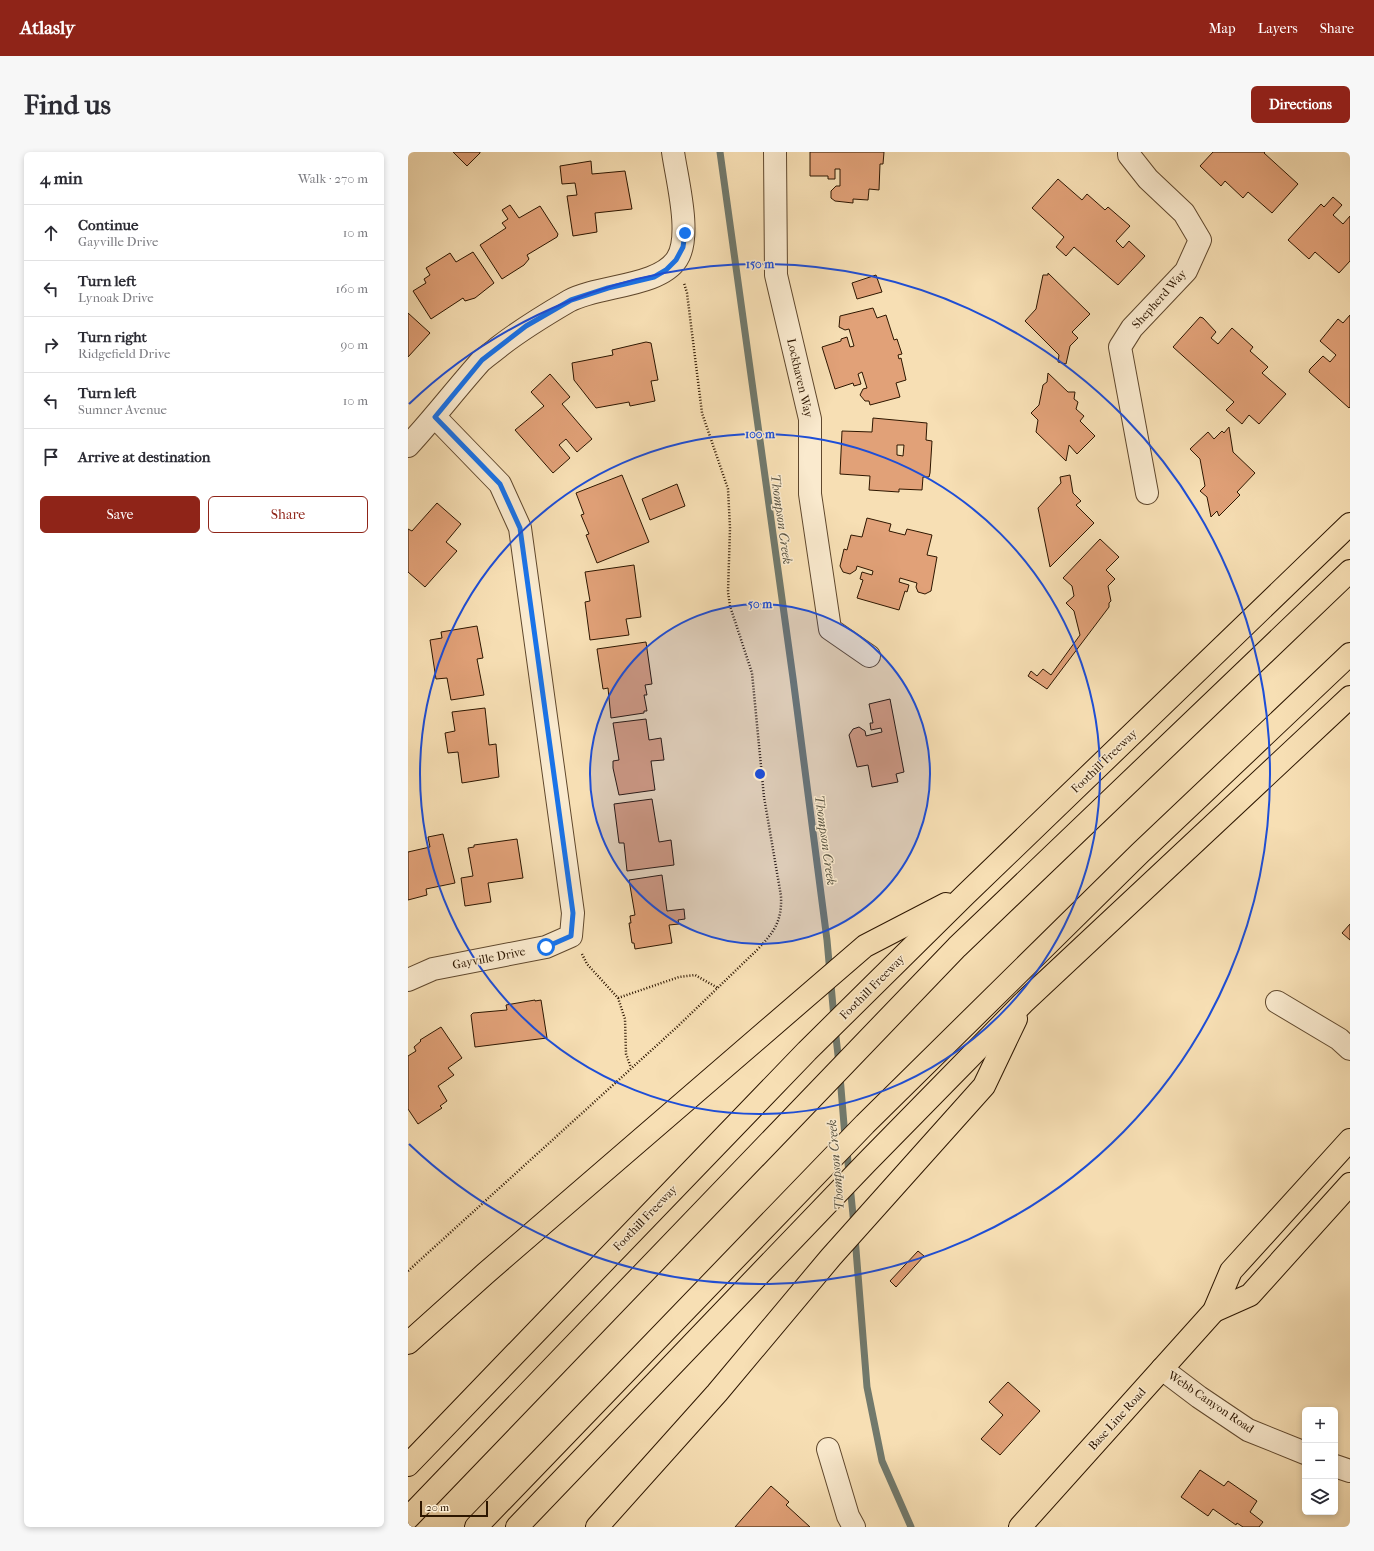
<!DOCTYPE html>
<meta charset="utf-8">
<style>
body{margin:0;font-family:"IM FELL French Canon",serif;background:#f7f7f7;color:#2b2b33}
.controls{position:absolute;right:12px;bottom:12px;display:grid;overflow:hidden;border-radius:6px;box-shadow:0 2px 6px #0003}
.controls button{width:36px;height:36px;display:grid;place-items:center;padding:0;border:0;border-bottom:1px solid #e1e1e2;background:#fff;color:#2b2b33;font:20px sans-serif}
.scale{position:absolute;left:12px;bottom:10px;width:68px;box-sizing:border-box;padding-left:4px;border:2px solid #2d1600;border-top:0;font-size:11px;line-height:14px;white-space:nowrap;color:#2d1600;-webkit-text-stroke:3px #faeace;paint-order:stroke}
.stop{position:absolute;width:12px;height:12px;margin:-9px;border:3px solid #1a73e8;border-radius:50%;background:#fff}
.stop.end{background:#1a73e8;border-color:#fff;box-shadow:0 1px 4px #0008}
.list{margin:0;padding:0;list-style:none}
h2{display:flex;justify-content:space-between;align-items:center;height:52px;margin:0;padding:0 16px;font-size:17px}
h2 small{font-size:13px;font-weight:400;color:#7c7c81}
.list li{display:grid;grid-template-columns:26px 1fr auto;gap:12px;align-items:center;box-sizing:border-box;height:56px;padding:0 16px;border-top:1px solid #e1e1e2}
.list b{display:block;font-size:15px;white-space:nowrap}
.list p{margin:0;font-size:13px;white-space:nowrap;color:#7c7c81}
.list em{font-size:13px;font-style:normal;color:#7c7c81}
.actions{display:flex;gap:8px;padding:12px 16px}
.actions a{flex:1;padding:9px 0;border:1px solid #8f2418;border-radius:6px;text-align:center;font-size:14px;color:#8f2418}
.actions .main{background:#8f2418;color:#fff}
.icon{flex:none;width:22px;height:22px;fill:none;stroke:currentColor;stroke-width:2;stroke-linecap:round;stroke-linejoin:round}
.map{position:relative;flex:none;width:942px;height:1375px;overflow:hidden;border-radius:6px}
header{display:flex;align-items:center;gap:24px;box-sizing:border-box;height:56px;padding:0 20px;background:#8f2418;color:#fff}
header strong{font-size:19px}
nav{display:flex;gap:22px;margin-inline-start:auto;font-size:14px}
.intro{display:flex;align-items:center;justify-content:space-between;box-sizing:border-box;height:96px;padding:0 24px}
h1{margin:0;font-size:28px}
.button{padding:10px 18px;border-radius:6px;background:#8f2418;color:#fff;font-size:14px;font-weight:700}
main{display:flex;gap:24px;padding:0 24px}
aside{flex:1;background:#fff;border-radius:6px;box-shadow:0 2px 6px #0003}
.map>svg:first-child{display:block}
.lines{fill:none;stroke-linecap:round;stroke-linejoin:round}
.stream{stroke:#71796c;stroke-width:7}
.building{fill:#e1a178;stroke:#2d1600;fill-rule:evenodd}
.minor-casing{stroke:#60482d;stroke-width:24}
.major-casing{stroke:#2d1600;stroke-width:24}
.highway-casing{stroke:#2d1600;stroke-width:24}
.path{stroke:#2d1600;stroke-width:2.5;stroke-dasharray:1 2;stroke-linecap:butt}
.minor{stroke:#faeace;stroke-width:22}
.major{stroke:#f7dfb4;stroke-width:22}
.highway{stroke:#f7dfb4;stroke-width:22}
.route{stroke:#1a73e8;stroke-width:5}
.ring{fill:none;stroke:#1d4ed8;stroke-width:2}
.labels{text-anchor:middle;stroke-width:3;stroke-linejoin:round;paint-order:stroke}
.street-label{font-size:12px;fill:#2d1600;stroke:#faeace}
.water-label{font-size:13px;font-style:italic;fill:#55503f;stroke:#faeace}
.centre{fill:#1d4ed8;stroke:#faeace;stroke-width:2}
.ring-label{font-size:12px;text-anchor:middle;font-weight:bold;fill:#1d4ed8;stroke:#faeace;stroke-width:3;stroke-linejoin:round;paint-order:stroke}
</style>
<header>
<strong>Atlasly</strong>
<nav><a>Map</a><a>Layers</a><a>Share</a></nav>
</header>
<div class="intro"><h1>Find us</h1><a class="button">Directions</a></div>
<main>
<aside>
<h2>4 min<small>Walk · 270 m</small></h2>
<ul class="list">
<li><svg class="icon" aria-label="ahead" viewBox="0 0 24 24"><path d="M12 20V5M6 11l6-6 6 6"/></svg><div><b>Continue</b><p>Gayville Drive</p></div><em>10 m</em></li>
<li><svg class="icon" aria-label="left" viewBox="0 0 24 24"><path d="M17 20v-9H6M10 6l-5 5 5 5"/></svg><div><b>Turn left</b><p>Lynoak Drive</p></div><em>160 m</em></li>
<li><svg class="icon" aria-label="right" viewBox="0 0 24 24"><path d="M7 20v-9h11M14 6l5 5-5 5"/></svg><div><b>Turn right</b><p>Ridgefield Drive</p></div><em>90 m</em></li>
<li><svg class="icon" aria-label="left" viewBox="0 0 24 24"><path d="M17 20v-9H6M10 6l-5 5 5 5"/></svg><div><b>Turn left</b><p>Sumner Avenue</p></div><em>10 m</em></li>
<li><svg class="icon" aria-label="arrive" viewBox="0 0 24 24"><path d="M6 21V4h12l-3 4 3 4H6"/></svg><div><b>Arrive at destination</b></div></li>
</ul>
<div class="actions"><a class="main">Save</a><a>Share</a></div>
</aside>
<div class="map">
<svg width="942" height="1375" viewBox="0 0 942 1375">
<rect width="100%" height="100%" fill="#f7dfb4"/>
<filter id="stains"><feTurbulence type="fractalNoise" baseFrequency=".005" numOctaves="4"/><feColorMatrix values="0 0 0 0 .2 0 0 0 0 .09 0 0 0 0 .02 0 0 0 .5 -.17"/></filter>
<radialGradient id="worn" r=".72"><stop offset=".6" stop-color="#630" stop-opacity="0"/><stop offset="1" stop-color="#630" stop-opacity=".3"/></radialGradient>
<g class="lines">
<!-- stream -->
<g class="stream">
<path d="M 312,0 L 385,526 L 419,788 L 426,866"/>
<path d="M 427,876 L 431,912"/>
<path d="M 432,924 L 437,985"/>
<path d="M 439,998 L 441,1023"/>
<path d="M 442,1033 L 446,1073"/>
<path d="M 447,1085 L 459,1235 L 474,1309 L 503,1375"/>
</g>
</g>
<!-- building -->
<g class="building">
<path d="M 45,0 L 72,0 L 72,1 L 59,14 Z"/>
<path d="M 402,0 L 476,0 L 475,12 L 472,12 L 471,38 L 461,37 L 460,48 L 445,47 L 445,51 L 427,49 L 423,46 L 423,39 L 428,34 L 432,34 L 432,17 L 427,17 L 427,27 L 420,27 L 420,24 L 402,24 Z"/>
<path d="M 805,0 L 857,0 L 856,1 L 890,32 L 864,61 L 840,40 L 835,46 L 817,29 L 813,34 L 792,14 Z"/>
<path d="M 183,9 L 184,22 L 217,19 L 224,57 L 187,61 L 189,80 L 165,84 L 159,44 L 169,43 L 167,31 L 154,32 L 152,14 Z"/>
<path d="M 650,27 L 674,48 L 679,42 L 697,58 L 700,55 L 722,74 L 708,89 L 715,96 L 721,89 L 737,104 L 710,133 L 666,95 L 658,104 L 648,95 L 656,85 L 624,56 Z"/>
<path d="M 925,45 L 934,53 L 925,63 L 935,72 L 942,64 L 942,109 L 931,121 L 907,100 L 901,107 L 880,88 L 913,52 L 916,55 Z"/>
<path d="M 102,53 L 111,66 L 132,54 L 150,82 L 149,85 L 119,103 L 121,107 L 116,113 L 94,127 L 72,93 L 98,76 L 94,71 L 100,67 L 94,58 Z"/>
<path d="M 65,100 L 86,131 L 67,146 L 57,149 L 55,146 L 23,167 L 5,139 L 18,131 L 16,127 L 22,123 L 18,116 L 42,101 L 48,110 Z"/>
<path d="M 640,121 L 682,162 L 664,180 L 670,186 L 662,194 L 658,212 L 650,210 L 651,203 L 617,169 L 628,157 L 635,123 L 640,123 Z"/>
<path d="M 468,123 L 474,140 L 449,147 L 444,131 Z"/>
<path d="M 465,156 L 469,166 L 478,163 L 486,188 L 489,187 L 494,202 L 490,203 L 491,207 L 493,206 L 498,228 L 488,231 L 492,245 L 462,253 L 461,249 L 457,249 L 452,243 L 455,237 L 459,236 L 454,220 L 450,222 L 453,232 L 446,234 L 445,231 L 427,237 L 414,195 L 433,189 L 433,187 L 439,185 L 442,195 L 446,194 L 441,177 L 437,178 L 431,175 L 432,164 Z"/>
<path d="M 0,161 L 22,181 L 0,205 Z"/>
<path d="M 942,163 L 942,255 L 941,256 L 901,220 L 902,217 L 915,204 L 922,210 L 928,203 L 912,189 L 930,167 L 935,171 Z"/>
<path d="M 792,165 L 795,166 L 808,180 L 803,186 L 810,192 L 824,176 L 845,195 L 842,199 L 860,215 L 854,221 L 878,242 L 851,272 L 841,263 L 834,272 L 818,258 L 826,250 L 765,195 Z"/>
<path d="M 238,190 L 243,191 L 250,228 L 243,229 L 247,249 L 222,254 L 221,250 L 188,256 L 166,228 L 164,211 L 205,203 L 204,198 Z"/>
<path d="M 640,221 L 660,240 L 667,240 L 666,247 L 670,250 L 668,257 L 676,264 L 672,269 L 687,284 L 669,302 L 661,293 L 658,309 L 628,280 L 630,268 L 623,261 L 631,253 L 635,233 L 639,230 Z"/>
<path d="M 142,222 L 162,245 L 154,252 L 184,287 L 169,300 L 158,287 L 151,293 L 162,306 L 145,321 L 107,278 L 136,254 L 123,240 Z"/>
<path d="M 465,266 L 519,271 L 518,288 L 524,289 L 522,321 L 521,325 L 515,325 L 514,338 L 491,337 L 491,340 L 461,338 L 462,324 L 432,322 L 434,279 L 464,280 ZM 489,293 L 496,293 L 495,304 L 489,303 Z"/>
<path d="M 821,275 L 825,300 L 847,321 L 829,340 L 832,343 L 811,364 L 809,359 L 803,365 L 799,345 L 792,339 L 797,334 L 792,307 L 782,297 L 800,280 L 806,287 L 814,279 L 816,281 Z"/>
<path d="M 214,323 L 241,390 L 189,411 L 178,383 L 181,382 L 173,363 L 176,362 L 168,341 Z"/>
<path d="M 662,323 L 665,341 L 673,349 L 668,353 L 686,371 L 642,415 L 630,356 L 653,331 L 652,325 Z"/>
<path d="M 269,332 L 277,354 L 242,368 L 234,347 Z"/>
<path d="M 29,351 L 53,372 L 38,390 L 49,399 L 17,435 L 0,420 L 0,377 L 4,379 Z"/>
<path d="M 459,366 L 483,372 L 481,379 L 497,383 L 499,377 L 524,383 L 519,403 L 529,405 L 523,439 L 517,442 L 510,440 L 508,435 L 509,431 L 492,426 L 491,430 L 501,433 L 499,440 L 497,439 L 491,458 L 449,446 L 455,428 L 452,427 L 454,420 L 464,423 L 465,419 L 449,414 L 448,418 L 442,422 L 435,420 L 432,414 L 436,397 L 439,398 L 443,383 L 454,385 Z"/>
<path d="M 692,387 L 711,405 L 698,418 L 707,427 L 700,434 L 703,449 L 701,451 L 701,455 L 639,537 L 620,524 L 623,519 L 629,524 L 635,517 L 643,523 L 672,483 L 666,459 L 658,451 L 666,444 L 664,434 L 655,426 Z"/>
<path d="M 226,413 L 233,465 L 218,467 L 221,483 L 182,488 L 177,450 L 182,449 L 177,420 Z"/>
<path d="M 69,474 L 75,506 L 69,507 L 76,543 L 43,548 L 39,526 L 28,527 L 22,488 L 34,486 L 33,480 Z"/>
<path d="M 238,490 L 244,532 L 237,533 L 239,543 L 236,543 L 239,559 L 236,559 L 236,561 L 203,566 L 200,536 L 195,537 L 189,497 Z"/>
<path d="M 482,547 L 496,620 L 488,622 L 490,630 L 464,635 L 460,613 L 449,615 L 441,583 L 445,577 L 451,575 L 457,579 L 458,584 L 474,580 L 473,576 L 463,578 L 462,571 L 465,571 L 461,552 Z"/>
<path d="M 77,556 L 81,593 L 88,592 L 91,625 L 54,631 L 50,600 L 40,601 L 37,581 L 47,579 L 44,560 Z"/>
<path d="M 238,567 L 241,588 L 253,586 L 256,608 L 243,609 L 247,638 L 211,643 L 205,616 L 205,609 L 211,608 L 205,571 Z"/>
<path d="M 244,647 L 251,690 L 263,688 L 266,713 L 219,719 L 216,691 L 211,691 L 206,652 Z"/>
<path d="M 35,682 L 47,731 L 18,737 L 19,743 L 0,748 L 0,700 L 22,695 L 20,685 Z"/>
<path d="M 109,687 L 115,726 L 80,731 L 83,750 L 57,754 L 53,726 L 65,724 L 60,696 L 66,695 L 66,693 Z"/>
<path d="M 254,723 L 259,759 L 276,757 L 277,767 L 270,768 L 271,772 L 261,773 L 264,791 L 227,797 L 226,791 L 224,791 L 221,771 L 223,771 L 222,764 L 227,763 L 221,728 Z"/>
<path d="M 942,772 L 942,788 L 934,781 Z"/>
<path d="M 127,848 L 127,849 L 133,848 L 139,886 L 67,895 L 63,863 L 65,861 L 99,858 L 98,853 Z"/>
<path d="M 33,875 L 54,906 L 40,916 L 46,923 L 30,934 L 39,949 L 32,954 L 34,956 L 10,972 L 0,957 L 0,904 L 8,899 L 6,895 L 13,889 L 12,888 Z"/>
<path d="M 510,1099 L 516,1104 L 488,1135 L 482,1129 Z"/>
<path d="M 600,1230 L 632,1259 L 592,1303 L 573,1287 L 595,1263 L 581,1250 Z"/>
<path d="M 792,1318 L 816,1334 L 820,1329 L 849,1349 L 842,1360 L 855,1370 L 851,1375 L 835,1375 L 829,1371 L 828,1373 L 805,1357 L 800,1364 L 773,1345 Z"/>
<path d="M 363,1334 L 381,1350 L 378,1353 L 402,1375 L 327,1375 Z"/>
</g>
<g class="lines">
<!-- minor casing -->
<g class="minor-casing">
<g id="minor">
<path d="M 367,0 L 368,123 L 402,267 L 402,342 L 422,477 L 461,504"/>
<path d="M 721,0 L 721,3 L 740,27 L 776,61 L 792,88 L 778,119 L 724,176 L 712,195 L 739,341"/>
<path d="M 0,294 C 25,267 48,237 73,209 C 79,204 86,199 92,194 C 114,177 137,163 161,149 C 191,133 251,135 269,107 C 284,84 269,28 265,0"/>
<path d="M 0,828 L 25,817 L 138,795 L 163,784 L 165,761 L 112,376 L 92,332 L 27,265"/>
<path d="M 869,850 L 931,887 L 942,897"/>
<path d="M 754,1217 L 791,1245 L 840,1278 L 897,1301"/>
<path d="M 420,1297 L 440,1364 L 446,1375"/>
<path d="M 927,1314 L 942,1319"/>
</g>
</g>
<!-- major casing -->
<g class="major-casing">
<g id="major">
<path d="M 806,1159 L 842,1143 L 942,1032"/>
<path d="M 612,1375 L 806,1159 L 823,1119 L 942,988"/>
</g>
</g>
<!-- highway casing -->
<g class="highway-casing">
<g id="highway">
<path d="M 0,1191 L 78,1121 L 457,794 L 538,752"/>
<path d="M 0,1313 L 399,899 L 557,743 L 942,372"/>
<path d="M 0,1366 L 549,795 L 942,419"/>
<path d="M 68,1375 L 457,972 L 732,701 L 942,502"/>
<path d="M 109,1375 L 458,1011 L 615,851 L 942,545"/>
<path d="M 189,1375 L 309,1241 L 423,1105 L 576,934 L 608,867"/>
</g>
</g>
<!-- path -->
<g class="path">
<path d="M 174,802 L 179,812 L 210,846 L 217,867 L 218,902 L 223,916"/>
<path d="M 210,846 L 271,825 L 287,823 L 310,836"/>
<path d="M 0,1119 L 269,875 L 349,798 C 366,780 374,770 373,744 L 356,645 L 344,521 L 322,454 L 320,440 L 322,376 L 320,337 L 294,261 L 279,141 L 276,131"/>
</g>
<!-- minor -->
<use href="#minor" class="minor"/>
<!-- major -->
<use href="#major" class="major"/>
<!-- highway -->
<use href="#highway" class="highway"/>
</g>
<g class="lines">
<!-- route -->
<path class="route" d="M 138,795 L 163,784 L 165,761 L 112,376 L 92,332 L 27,265 L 74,208 L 118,174 L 163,148 L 200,136 L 246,125 L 258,118 L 268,108 L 275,95 L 277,81"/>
</g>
<!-- distance rings -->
<circle cx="352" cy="622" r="170" fill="#1d4ed8" fill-opacity=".12"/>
<g class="ring">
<circle cx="352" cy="622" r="170"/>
<circle cx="352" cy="622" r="340"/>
<path d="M1 252A510 510 0 1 1 1 992"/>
</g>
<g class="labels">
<!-- street labels -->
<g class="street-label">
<text transform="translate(751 147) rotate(-48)" y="4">Shepherd Way</text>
<text transform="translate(392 226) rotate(77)" y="4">Lockhaven Way</text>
<text transform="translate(696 609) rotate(-44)" y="4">Foothill Freeway</text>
<text transform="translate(81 806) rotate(-11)" y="4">Gayville Drive</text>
<text transform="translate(464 835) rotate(-45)" y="4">Foothill Freeway</text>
<text transform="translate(237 1066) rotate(-46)" y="4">Foothill Freeway</text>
<text transform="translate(803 1250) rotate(34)" y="4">Webb Canyon Road</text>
<text transform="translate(709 1267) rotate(-48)" y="4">Base Line Road</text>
</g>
<!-- water labels -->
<g class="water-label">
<text transform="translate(374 367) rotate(82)" y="5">Thompson Creek</text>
<text transform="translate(418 688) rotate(82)" y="5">Thompson Creek</text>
<text transform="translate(427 1013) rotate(-95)" y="5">Thompson Creek</text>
</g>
</g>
<circle cx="352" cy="622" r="6" class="centre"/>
<g class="ring-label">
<text x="352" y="116">150 m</text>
<text x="352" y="286">100 m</text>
<text x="352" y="456">50 m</text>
</g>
<rect width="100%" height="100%" filter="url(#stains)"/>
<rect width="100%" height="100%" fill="url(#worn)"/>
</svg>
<div class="controls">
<button>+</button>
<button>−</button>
<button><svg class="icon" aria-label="layers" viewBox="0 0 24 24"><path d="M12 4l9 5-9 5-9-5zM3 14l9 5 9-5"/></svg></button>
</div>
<div class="scale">20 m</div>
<div class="stop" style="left:138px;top:795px"></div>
<div class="stop end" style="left:277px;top:81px"></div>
</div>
</main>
